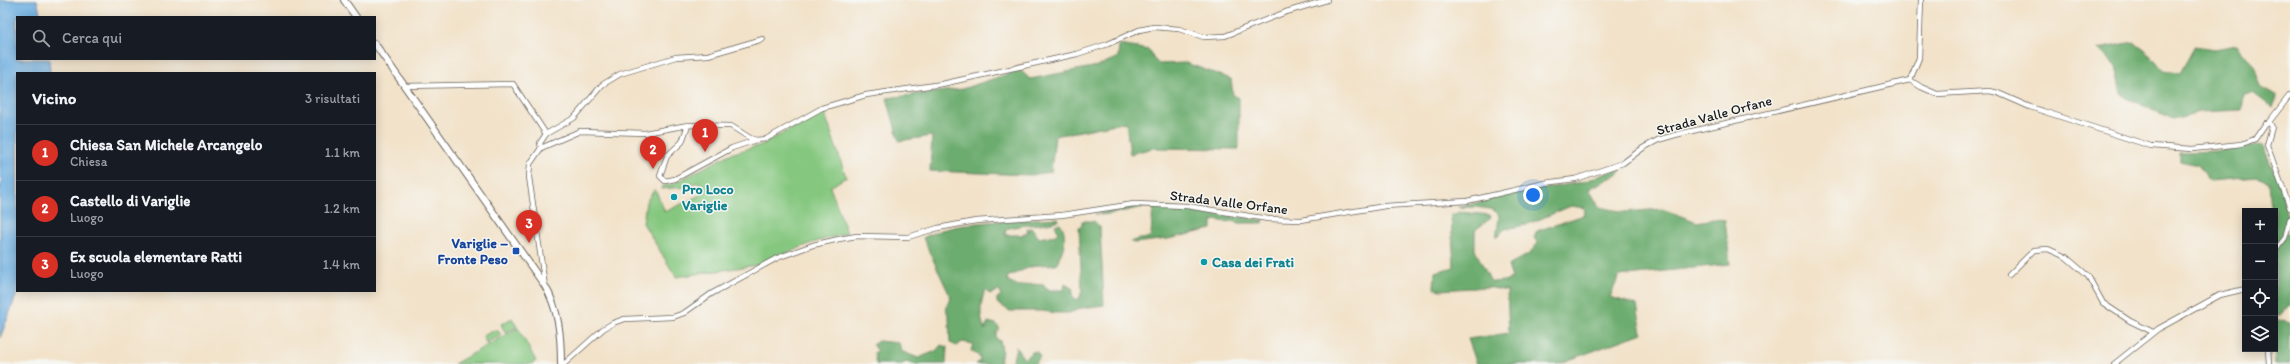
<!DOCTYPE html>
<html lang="it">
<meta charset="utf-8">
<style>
body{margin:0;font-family:Itim,sans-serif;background:#20242c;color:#f1f3f6}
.controls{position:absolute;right:12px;bottom:12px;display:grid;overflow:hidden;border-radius:0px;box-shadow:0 2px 10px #0003}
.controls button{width:36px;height:36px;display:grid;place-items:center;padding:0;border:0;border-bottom:1px solid #363941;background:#171b24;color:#f1f3f6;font:20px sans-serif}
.you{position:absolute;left:1533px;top:195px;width:14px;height:14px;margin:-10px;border:3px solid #fff;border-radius:50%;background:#1a73e8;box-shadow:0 0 0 6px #1a73e833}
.badge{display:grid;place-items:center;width:26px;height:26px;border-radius:50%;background:#d93025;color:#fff;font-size:13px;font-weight:700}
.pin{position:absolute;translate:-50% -33px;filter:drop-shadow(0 1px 2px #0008)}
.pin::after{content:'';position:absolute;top:21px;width:14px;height:12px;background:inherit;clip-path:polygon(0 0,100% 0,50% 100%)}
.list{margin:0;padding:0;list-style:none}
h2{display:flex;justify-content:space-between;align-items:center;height:52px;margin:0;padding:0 16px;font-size:17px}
h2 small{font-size:13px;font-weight:400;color:#9ea1a6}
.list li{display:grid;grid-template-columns:26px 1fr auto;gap:12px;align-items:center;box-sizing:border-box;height:56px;padding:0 16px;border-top:1px solid #363941}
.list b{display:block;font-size:15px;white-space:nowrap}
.list p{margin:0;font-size:13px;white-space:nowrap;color:#9ea1a6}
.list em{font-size:13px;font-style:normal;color:#9ea1a6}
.icon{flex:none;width:22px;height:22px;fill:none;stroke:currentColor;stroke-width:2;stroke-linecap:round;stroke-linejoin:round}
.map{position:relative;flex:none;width:2290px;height:364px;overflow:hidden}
.search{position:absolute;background:#171b24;box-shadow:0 2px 10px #0003;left:16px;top:16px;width:360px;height:44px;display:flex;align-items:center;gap:10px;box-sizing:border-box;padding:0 14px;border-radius:0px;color:#9ea1a6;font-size:15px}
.panel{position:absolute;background:#171b24;box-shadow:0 2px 10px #0003;left:16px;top:72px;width:360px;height:220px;border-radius:0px}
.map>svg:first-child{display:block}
.green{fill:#85c77f;stroke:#50724e}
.forest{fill:#6cac6e;stroke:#446445}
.water{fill:#6caee1;stroke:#44657e}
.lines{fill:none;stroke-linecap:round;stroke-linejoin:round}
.minor-casing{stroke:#676159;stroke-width:6}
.tertiary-casing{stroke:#676159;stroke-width:8}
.minor{stroke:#fff;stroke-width:4.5}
.tertiary{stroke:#fff;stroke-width:6}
.culture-dot{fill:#0f9aa8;stroke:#f6f6f2;stroke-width:1.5}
.transit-dot{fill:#1a4fb4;stroke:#f6f6f2;stroke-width:1.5}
.labels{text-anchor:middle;stroke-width:3;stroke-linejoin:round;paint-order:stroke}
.street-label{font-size:14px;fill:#1c1c1c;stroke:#f6f6f2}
.culture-label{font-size:14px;font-weight:bold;fill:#0d838f;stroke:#f6f6f2;text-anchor:start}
.transit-label{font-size:14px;font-weight:bold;fill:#164399;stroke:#f6f6f2;text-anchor:end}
</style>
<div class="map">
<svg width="2290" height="364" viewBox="0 0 2290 364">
<rect width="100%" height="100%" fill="#f6f6f2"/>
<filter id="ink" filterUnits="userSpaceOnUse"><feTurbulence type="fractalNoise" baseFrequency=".025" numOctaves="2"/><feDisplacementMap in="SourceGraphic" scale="8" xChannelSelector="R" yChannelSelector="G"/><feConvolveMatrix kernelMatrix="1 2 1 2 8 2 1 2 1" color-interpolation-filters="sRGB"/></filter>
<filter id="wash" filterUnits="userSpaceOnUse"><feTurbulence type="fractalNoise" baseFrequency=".012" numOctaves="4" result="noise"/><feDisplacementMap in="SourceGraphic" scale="16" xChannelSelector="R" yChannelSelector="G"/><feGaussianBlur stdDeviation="0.9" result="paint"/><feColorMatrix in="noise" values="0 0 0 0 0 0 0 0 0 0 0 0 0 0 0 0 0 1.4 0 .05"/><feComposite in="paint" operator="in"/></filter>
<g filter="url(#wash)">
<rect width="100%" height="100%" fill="#f2e2c9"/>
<!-- green -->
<g class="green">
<path d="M 824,111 L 846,177 L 830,187 L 847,233 L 812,243 L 757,265 L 676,277 L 643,223 L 646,202 L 655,189 L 665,212 L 704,193 L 699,182 L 684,187 L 661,189 L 663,186 L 673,184 L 730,154 L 761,145 Z"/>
<path d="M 512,318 L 517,327 L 505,333 L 501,324 Z"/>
<path d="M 518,328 L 536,361 L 531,364 L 454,364 Z"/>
<path d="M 497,329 L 501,335 L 486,343 L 483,336 Z"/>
</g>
<!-- forest -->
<g class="forest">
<path d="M 2133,42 L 2143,47 L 2163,71 L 2180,73 L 2195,46 L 2214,49 L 2237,45 L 2255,67 L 2260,86 L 2277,96 L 2273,108 L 2253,93 L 2244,95 L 2242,110 L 2199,112 L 2173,119 L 2126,98 L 2122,94 L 2116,66 L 2099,49 Z"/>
<path d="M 1119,45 L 1149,50 L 1153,58 L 1159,64 L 1186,63 L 1231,79 L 1233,95 L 1239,98 L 1239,149 L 1153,148 L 1130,154 L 1126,122 L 1055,136 L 1051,172 L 1030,175 L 930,171 L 932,136 L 899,141 L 887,98 L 962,89 L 1020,70 L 1030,79 L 1098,66 L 1118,57 Z"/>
<path d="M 2256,145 L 2263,146 L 2279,183 L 2288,215 L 2282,233 L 2290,233 L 2290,306 L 2279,317 L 2275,311 L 2275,211 L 2271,211 L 2269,182 L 2257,177 L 2210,181 L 2198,165 L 2180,161 L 2180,152 L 2218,151 Z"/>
<path d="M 1623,167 L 1618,174 L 1589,189 L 1599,207 L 1625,212 L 1662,209 L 1697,222 L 1714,219 L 1725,220 L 1730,264 L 1619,276 L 1610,297 L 1637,305 L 1642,333 L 1558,364 L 1477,364 L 1468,339 L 1509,333 L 1507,291 L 1488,287 L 1440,290 L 1434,288 L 1435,272 L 1454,267 L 1451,215 L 1460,212 L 1490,215 L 1491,218 L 1475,230 L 1475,250 L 1491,282 L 1504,281 L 1512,278 L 1508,266 L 1529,254 L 1538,243 L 1534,238 L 1537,231 L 1584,215 L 1585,208 L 1571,206 L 1526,225 L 1505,229 L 1496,238 C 1497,233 1499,219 1499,216 C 1496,205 1467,208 1458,207 L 1522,192 L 1583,182 Z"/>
<path d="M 1151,206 L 1248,218 L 1264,220 L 1263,223 L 1239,223 L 1232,221 L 1225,222 L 1218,220 L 1212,221 L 1212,229 L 1168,239 L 1134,243 L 1131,242 C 1138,237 1146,241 1151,235 L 1153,207 C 1135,206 1108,218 1095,214 L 1129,207 Z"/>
<path d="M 1058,218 L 1059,220 C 1042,226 1024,223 1006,229 L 1005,235 L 1021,235 L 1028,232 L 1027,229 L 1032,228 L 1039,238 L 1056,235 L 1058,232 L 1055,225 L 1060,223 C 1067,231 1065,249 1059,257 L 1058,263 C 1051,266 1046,264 1039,265 C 1028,267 1017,273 1007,277 L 1008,281 L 1019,286 L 1031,284 L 1043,285 L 1050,290 L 1064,290 L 1065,284 L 1073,289 L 1072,296 L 1075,300 L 1079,299 L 1082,291 L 1079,227 L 1082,226 L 1082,221 L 1094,221 L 1100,227 L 1104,305 L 1082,308 L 1069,313 L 1057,313 L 1042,311 L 1010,311 L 997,303 L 997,298 L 1001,295 L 999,290 L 990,295 L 985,290 C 980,304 979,316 985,330 L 988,322 L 996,324 L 1000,329 L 996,333 L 996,338 L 1000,341 L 1002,350 L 1000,364 L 976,364 L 980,361 L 979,356 L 971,351 L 973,344 L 962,342 L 957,346 L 950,343 L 949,318 L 946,309 L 951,298 L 923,238 C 952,220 1023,220 1058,218 Z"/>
<path d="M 2275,319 L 2290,323 L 2290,364 L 2275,364 Z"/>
<path d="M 878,341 L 899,343 L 901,351 L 918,358 L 936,351 L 941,345 L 947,347 L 946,364 L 913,364 L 906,362 L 902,364 L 876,364 L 874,353 L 877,350 L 872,345 Z"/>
<path d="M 1016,347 L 1024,359 L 1032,352 L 1037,352 L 1040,357 L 1035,364 L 1012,364 Z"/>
</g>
<!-- water -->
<path class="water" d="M 0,0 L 37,0 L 41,17 L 17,17 L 17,59 L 49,59 L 50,73 L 17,73 L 18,291 L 0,338 L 0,187 L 2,181 L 0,177 Z"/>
</g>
<g filter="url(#ink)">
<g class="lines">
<!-- minor casing -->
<g class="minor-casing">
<g id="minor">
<path d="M 1910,80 L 1921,87 L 1937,94 L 1990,91 L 1998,93 L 2030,107 L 2151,146 L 2192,149 L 2242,144 L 2255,139 L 2266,123 L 2270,123 L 2272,127 L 2267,145 L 2290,208"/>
<path d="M 1910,80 L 1919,58 L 1921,0"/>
<path d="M 404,86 L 513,84 L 546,134"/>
<path d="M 2269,122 L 2290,95"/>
<path d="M 688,125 L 682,142 L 667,156 L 660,176 L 665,181 L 675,179 L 732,148 L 756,140"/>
<path d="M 541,148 L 540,143 L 546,134 L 574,118 L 602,85 L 620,74 L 676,57 L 708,55 L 763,39"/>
<path d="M 2275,251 L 2285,238 L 2290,219"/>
<path d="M 2009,275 L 2034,250 L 2048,249 L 2066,257 L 2088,276 L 2103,303 L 2130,321 L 2153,332"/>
<path d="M 545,286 L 529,177 L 530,164 L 541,148 L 580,131 L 645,133 L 688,125 L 731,126 L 750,138 L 756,140 L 766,139 L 822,108 L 866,95 L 942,84 L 1077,54 L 1108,44 L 1139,30 L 1154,27 L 1179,29 L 1204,37 L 1225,36 L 1286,12 L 1327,0"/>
<path d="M 2268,349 L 2269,364"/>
<path d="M 564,364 L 603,329 L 613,323 L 624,319 L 673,317 L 684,313 L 711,294 L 777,258 L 813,245 L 839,239 L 857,236 L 908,237 L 938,228 L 976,221 L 1062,215 L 1134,204 L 1187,206 L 1268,219 L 1301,220 L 1385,206 L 1467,201 L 1545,183 L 1575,179 L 1623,163 L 1643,148 L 1658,140 L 1675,135 L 1910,80"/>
<path d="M 2114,364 L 2158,329 L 2220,295 L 2245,289"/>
</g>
</g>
<!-- tertiary casing -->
<g class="tertiary-casing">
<g id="tertiary">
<path d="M 344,0 L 356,17"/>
<path d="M 375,44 L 545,286 C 559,310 561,336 561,364"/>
</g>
</g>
<!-- minor -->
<use href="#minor" class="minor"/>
<!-- tertiary -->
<use href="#tertiary" class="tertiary"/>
</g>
</g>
<!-- markers -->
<g class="culture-dot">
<circle cx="674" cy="197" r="4"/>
<circle cx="1204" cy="262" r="4"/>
</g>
<rect class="transit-dot" x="512" y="247" width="8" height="8" rx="2"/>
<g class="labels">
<!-- street labels -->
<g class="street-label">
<text transform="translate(1714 115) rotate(-15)" y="5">Strada Valle Orfane</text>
<text transform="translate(1229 202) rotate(7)" y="5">Strada Valle Orfane</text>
</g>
<!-- culture labels -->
<g class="culture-label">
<text x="682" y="194">Pro Loco<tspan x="682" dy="16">Variglie</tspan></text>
<text x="1212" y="267">Casa dei Frati</text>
</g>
<!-- transit labels -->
<g class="transit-label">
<text x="508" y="248">Variglie –<tspan x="508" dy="16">Fronte Peso</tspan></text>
</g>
</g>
</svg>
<div class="controls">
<button>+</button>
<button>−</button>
<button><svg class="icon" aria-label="locate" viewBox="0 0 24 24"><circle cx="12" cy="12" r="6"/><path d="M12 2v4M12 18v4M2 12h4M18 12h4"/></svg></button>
<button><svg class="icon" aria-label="layers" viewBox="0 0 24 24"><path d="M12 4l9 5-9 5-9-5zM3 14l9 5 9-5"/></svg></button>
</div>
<div class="you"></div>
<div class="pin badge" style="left:705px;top:152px">1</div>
<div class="pin badge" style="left:653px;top:169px">2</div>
<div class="pin badge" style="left:529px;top:243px">3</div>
<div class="search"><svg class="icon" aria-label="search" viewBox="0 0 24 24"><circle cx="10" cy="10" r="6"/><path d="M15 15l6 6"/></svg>Cerca qui</div>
<section class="panel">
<h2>Vicino<small>3 risultati</small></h2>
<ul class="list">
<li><span class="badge">1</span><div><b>Chiesa San Michele Arcangelo</b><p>Chiesa</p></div><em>1.1 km</em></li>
<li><span class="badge">2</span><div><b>Castello di Variglie</b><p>Luogo</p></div><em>1.2 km</em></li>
<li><span class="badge">3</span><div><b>Ex scuola elementare Ratti</b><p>Luogo</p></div><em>1.4 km</em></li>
</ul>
</section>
</div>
